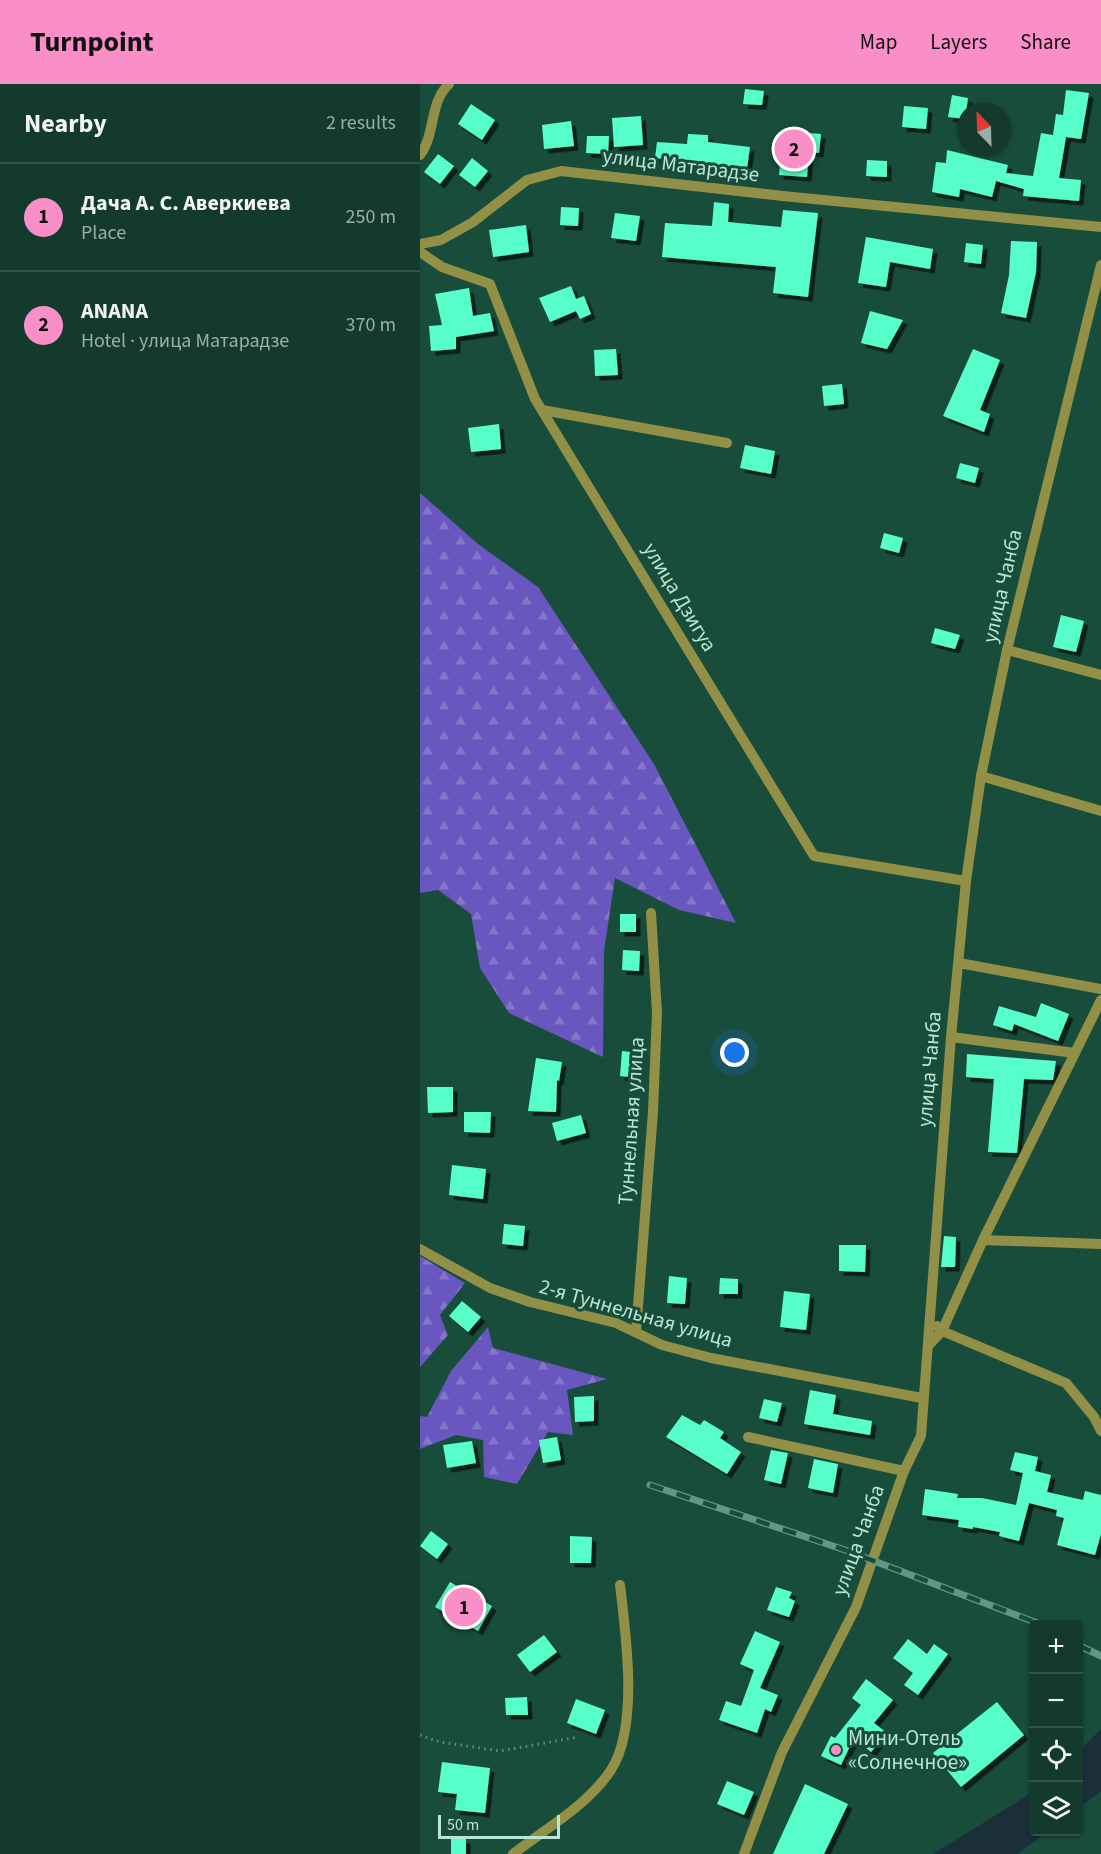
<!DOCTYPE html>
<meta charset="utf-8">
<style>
body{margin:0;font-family:"Source Sans 3",sans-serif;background:#1c4134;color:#f1f3f6}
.controls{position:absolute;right:18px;bottom:18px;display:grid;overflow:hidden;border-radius:6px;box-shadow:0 2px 4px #0004}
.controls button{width:54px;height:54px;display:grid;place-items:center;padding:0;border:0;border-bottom:2px solid #325448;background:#133a2c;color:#f1f3f6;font:30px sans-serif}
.compass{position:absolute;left:537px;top:18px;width:54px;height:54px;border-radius:50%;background:#133a2c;box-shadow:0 2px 4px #0004;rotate:337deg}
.scale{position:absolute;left:18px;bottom:15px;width:122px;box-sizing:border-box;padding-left:6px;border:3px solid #b9e5d3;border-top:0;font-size:16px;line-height:21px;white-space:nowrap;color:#b9e5d3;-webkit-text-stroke:4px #194d3b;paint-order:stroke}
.you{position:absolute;left:315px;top:969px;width:21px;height:21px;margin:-15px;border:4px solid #fff;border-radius:50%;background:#1a73e8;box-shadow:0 0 0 9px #1a73e833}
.badge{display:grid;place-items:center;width:39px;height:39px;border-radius:50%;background:#fa8fc8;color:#111;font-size:20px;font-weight:700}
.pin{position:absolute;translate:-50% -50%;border:3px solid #fff;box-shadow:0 2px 6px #0006}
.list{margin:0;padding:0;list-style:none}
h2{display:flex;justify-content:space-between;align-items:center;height:78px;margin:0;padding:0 24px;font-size:26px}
h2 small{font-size:20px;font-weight:400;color:#9dada9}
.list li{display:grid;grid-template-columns:39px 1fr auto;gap:18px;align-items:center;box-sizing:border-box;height:108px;padding:0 24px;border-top:2px solid #325448}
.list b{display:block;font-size:22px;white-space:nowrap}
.list p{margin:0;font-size:20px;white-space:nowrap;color:#9dada9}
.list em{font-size:20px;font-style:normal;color:#9dada9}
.icon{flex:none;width:33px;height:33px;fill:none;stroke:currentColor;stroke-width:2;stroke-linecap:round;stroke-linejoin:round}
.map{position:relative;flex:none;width:681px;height:1770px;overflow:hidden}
header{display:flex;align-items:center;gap:36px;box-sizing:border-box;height:84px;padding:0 30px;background:#fa8fc8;color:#111}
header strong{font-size:28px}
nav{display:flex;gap:33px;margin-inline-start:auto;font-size:21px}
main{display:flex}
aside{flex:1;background:#133a2c}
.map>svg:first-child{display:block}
.forest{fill:url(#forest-firs)}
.water{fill:#1b2f38}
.building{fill:#58fec9;filter:url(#shadow)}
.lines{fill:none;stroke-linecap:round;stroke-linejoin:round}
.path{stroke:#60917f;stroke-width:3;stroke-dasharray:1.5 4.5;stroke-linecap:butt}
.minor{stroke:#929046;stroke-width:10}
.rail-casing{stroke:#659583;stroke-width:7}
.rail{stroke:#194d3b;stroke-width:4.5;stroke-dasharray:14;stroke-linecap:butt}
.poi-dot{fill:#fa8fc8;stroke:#194d3b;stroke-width:2}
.labels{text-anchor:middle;stroke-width:6;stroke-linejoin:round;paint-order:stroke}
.street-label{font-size:21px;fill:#b9e5d3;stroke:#194d3b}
.poi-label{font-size:21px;fill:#b9e5d3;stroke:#194d3b;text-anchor:start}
</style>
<header>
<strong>Turnpoint</strong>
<nav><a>Map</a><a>Layers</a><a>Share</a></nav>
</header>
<main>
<aside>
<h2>Nearby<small>2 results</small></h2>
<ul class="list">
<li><span class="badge">1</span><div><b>Дача А. С. Аверкиева</b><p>Place</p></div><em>250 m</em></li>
<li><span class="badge">2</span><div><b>ANANA</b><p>Hotel · улица Матарадзе</p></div><em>370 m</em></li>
</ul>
</aside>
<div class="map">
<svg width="681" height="1770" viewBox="0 0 681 1770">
<defs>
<pattern id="forest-firs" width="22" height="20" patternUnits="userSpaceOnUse" patternTransform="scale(1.5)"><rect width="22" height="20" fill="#6956be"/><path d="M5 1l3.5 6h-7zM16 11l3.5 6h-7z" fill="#8376c8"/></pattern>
<filter id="shadow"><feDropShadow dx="4.5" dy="4.5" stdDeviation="0" flood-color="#0009"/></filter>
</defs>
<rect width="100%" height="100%" fill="#194d3b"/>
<!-- forest -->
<g class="forest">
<path d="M 0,409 L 58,460 L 118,503 L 234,680 L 316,839 L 259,826 L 195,794 L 184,867 L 183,973 L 89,929 L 60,884 L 51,830 L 18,806 L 0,809 Z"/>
<path d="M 0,1172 L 45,1199 L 20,1231 L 28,1251 L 0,1283 Z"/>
<path d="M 68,1243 L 73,1264 L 187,1295 L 147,1306 L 153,1351 L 128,1348 L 97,1400 L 64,1393 L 63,1356 L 36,1351 L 0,1365 L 0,1332 L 7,1333 L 31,1287 Z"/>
</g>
<!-- water -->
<g class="water">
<path d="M 681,1645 L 681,1707 L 659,1724 L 659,1667 Z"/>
<path d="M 613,1708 L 614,1748 L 627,1748 L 597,1770 L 513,1770 Z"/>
</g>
<!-- building -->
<g class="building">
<path d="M 325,5 L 344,7 L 342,21 L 323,20 Z"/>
<path d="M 646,6 L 669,9 L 661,55 L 646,53 L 639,94 L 661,96 L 659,117 L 603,112 L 604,105 L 576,97 L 572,113 L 540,105 L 539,113 L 512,108 L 516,78 L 526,79 L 527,66 L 588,81 L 586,89 L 613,92 L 621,49 L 633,51 L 636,30 L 643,31 Z"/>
<path d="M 532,11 L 548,14 L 545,35 L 528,33 Z"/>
<path d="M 51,20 L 75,36 L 62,56 L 38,40 Z"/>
<path d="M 484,22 L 508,24 L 506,45 L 482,43 Z"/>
<path d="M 221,32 L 223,61 L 194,63 L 192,34 Z"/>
<path d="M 151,37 L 154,62 L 124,65 L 122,41 Z"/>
<path d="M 363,47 L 401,50 L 399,69 L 389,68 L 387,93 L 359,91 Z"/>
<path d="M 268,50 L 288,51 L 288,58 L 330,63 L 327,84 L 235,74 L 237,58 L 267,60 Z"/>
<path d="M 167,52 L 189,52 L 188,70 L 166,69 Z"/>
<path d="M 18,70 L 34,82 L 20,100 L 4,88 Z"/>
<path d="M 52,74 L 68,87 L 55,103 L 39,91 Z"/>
<path d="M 447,76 L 467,77 L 467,93 L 446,92 Z"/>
<path d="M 294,118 L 309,120 L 308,138 L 361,143 L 363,126 L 398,129 L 388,213 L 353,209 L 356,183 L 242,173 L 245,139 L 292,142 Z"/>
<path d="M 141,123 L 159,124 L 158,142 L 140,141 Z"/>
<path d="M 195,129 L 220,132 L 216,157 L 191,154 Z"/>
<path d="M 106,141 L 109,168 L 73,173 L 69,146 Z"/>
<path d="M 446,153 L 513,165 L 510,185 L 470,178 L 466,203 L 438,199 Z"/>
<path d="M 591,157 L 617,158 L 616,188 L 606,234 L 581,229 L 589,191 Z"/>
<path d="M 546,159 L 563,161 L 561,180 L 544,178 Z"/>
<path d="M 151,202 L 156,215 L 164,212 L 171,230 L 160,235 L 156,227 L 130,238 L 119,214 Z"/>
<path d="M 49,204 L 53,232 L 70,229 L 74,247 L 36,253 L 36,265 L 11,267 L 9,242 L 22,241 L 15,210 Z"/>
<path d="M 450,227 L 483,236 L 467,265 L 441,259 Z"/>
<path d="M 196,265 L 198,291 L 175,292 L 174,266 Z"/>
<path d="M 553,265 L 580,276 L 560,326 L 570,330 L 564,348 L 523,332 Z"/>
<path d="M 422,300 L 424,320 L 404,322 L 402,302 Z"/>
<path d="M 79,340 L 81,365 L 51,368 L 48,344 Z"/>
<path d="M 325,361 L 355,367 L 351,390 L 320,384 Z"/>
<path d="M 540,379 L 559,384 L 555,399 L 536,394 Z"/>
<path d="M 464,449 L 483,454 L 479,469 L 460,464 Z"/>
<path d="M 641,531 L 664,537 L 656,568 L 633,563 Z"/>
<path d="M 515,544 L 540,551 L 535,565 L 511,559 Z"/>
<rect x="200" y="830" width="16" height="18"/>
<path d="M 203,866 L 220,867 L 219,887 L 202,886 Z"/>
<path d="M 621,919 L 649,930 L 638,957 L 594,940 L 592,947 L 573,941 L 579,922 L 616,933 Z"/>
<path d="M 202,967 L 220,969 L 218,994 L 200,992 Z"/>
<path d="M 547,970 L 636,977 L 633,996 L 604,995 L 597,1069 L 568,1068 L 574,995 L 546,993 Z"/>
<path d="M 116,974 L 142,978 L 139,997 L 137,996 L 136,1028 L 108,1027 Z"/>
<path d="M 7,1003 L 33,1003 L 33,1028 L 8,1029 Z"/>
<path d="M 44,1028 L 71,1028 L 70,1049 L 44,1048 Z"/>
<path d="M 161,1031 L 166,1049 L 137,1057 L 132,1039 Z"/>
<path d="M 32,1081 L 66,1085 L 63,1115 L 29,1111 Z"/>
<path d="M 84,1140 L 105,1142 L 103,1162 L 82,1160 Z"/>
<path d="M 524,1152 L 536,1153 L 535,1183 L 521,1183 Z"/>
<path d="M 419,1161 L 446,1161 L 445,1188 L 419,1187 Z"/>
<path d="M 249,1192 L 267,1194 L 265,1220 L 247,1219 Z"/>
<path d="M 300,1194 L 318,1195 L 318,1210 L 299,1210 Z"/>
<path d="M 364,1207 L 390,1210 L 386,1246 L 360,1243 Z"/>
<path d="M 42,1217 L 61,1233 L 48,1248 L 29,1232 Z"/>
<path d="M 390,1306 L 416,1311 L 413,1330 L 452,1337 L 450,1351 L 384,1340 Z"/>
<path d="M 174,1312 L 174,1337 L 155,1338 L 154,1313 Z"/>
<path d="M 344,1315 L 362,1319 L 357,1338 L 339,1334 Z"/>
<path d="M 262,1331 L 280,1341 L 284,1336 L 304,1348 L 300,1354 L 321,1368 L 307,1390 L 246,1353 Z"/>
<path d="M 137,1353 L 141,1376 L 123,1379 L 119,1356 Z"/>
<path d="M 52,1357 L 56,1379 L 27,1384 L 23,1361 Z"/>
<path d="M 351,1366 L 368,1369 L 361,1400 L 344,1396 Z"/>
<path d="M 595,1368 L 618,1373 L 615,1387 L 631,1391 L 627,1408 L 663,1416 L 665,1407 L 681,1411 L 681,1450 L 675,1471 L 637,1461 L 644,1434 L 636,1432 L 637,1426 L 609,1419 L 599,1457 L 579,1452 L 580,1448 L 553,1443 L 553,1445 L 538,1443 L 539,1436 L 502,1431 L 505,1405 L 538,1410 L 537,1414 L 562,1414 L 596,1421 L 603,1389 L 590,1386 Z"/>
<path d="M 394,1375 L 418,1380 L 413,1409 L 388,1404 Z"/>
<path d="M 11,1447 L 28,1460 L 17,1475 L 0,1462 Z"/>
<path d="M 150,1452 L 172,1453 L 171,1479 L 150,1479 Z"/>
<path d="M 30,1498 L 72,1522 L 58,1547 L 15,1523 Z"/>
<path d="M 356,1503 L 372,1508 L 369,1514 L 375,1517 L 369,1533 L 347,1526 Z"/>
<path d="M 335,1547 L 360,1558 L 340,1604 L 358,1611 L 351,1628 L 345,1625 L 337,1649 L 299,1636 L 306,1617 L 321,1622 L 334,1586 L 320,1580 Z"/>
<path d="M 124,1551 L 137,1568 L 110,1588 L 97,1571 Z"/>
<path d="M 488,1555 L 507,1570 L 514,1560 L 528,1570 L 498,1611 L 484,1601 L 493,1589 L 473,1574 Z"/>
<path d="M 446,1595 L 473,1616 L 454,1639 L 467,1649 L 451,1668 L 434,1654 L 421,1681 L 401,1672 L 411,1652 L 415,1654 L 441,1621 L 432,1614 Z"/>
<path d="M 107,1613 L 108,1631 L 86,1631 L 85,1614 Z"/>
<path d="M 156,1615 L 185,1626 L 176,1650 L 147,1639 Z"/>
<path d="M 577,1618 L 604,1651 L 541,1703 L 513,1669 Z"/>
<path d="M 22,1678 L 70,1684 L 65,1729 L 35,1726 L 37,1710 L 18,1708 Z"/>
<path d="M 307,1697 L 334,1708 L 324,1731 L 297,1720 Z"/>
<path d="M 385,1700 L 428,1720 L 404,1770 L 353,1770 Z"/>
<rect x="31" y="1755" width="15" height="15"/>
</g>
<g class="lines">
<!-- path -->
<path class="path" d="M 0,1651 L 20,1658 L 80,1667 L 158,1653"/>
<!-- minor -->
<g class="minor">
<path d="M 0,71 C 16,50 9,18 29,0"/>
<path d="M 0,160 L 21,156 L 53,138 L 107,96 L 141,87 L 363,112 L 681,143"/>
<path d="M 0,168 L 22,183 L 70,200 L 115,315 L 394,772 L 546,797"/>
<path d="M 122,326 L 307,359"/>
<path d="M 587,566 L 681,591"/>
<path d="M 561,692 L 681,727"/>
<path d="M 539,879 L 681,905"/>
<path d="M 531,953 L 655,969"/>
<path d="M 563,1156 L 681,1160"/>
<path d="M 0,1165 L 70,1204 L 110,1218 L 196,1239 L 242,1261 L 291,1274 L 502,1314"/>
<path d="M 517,1242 L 522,1247 L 646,1299 L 674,1333 L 681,1347"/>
<path d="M 216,1248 L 233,1028 L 237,929 L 231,829"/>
<path d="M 508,1262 L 522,1247 L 563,1156 L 681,916"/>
<path d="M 328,1353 L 484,1387"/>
<path d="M 93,1770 C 125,1745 168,1721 191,1686 C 219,1642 206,1552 200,1501"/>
<path d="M 324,1770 L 362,1668 L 436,1523 L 484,1387 L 501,1352 L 531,953 L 546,797 L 561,692 L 587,566 L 681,181"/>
</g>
<!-- rail casing -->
<g class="rail-casing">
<g id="rail">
<path d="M 230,1401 L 425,1466 L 620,1540"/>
<path d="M 658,1561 L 681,1572"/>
</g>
</g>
<!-- rail -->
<use href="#rail" class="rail"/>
</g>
<!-- markers -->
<circle class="poi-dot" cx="416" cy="1666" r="6"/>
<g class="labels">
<!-- street labels -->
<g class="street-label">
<text transform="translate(261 81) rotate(7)" y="7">улица Матарадзе</text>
<text transform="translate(582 502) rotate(-77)" y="7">улица Чанба</text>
<text transform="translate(260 513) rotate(59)" y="7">улица Дзигуа</text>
<text transform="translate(509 985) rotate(-85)" y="7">улица Чанба</text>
<text transform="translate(211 1037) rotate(-86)" y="7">Туннельная улица</text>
<text transform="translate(216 1229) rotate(16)" y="7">2-я Туннельная улица</text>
<text transform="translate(438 1456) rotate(-70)" y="7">улица Чанба</text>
</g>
<!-- poi labels -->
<g class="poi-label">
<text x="428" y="1661">Мини-Отель<tspan x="428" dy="24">«Солнечное»</tspan></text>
</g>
</g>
</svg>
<div class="controls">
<button>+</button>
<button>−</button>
<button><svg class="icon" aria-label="locate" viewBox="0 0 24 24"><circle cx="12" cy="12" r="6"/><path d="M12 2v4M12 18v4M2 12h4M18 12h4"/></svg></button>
<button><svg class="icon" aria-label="layers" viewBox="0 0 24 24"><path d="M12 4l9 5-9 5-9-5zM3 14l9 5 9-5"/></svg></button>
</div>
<svg class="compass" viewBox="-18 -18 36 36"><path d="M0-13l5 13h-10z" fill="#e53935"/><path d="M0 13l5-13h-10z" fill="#9dada9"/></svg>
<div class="scale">50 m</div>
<div class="you"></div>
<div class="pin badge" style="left:44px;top:1523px">1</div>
<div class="pin badge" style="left:374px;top:65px">2</div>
</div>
</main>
